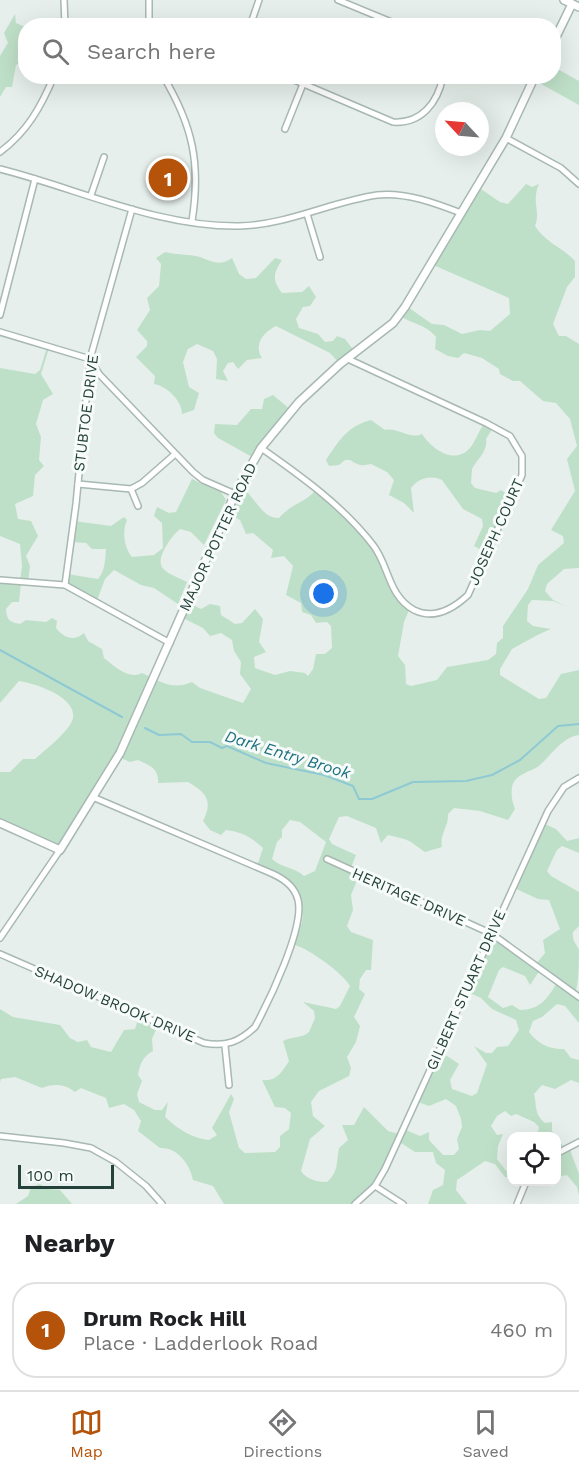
<!DOCTYPE html>
<meta charset="utf-8">
<style>
body{margin:0;font-family:"Work Sans",sans-serif;background:#f2f2f2;color:#202124}
.controls{position:absolute;right:18px;bottom:18px;display:grid;overflow:hidden;border-radius:12px;box-shadow:0 6px 24px #0002}
.controls button{width:54px;height:54px;display:grid;place-items:center;padding:0;border:0;border-bottom:2px solid #e0e0e0;background:#fff;color:#202124;font:30px sans-serif}
.compass{position:absolute;left:435px;top:102px;width:54px;height:54px;border-radius:50%;background:#fff;box-shadow:0 6px 24px #0002;rotate:296deg}
.scale{position:absolute;left:18px;bottom:15px;width:96px;box-sizing:border-box;padding-left:6px;border:3px solid #24423a;border-top:0;font-size:16px;line-height:21px;white-space:nowrap;color:#24423a;-webkit-text-stroke:4px #f7fbf9;paint-order:stroke}
.you{position:absolute;left:324px;top:594px;width:21px;height:21px;margin:-15px;border:4px solid #fff;border-radius:50%;background:#1a73e8;box-shadow:0 0 0 9px #1a73e833}
.badge{display:grid;place-items:center;width:39px;height:39px;border-radius:50%;background:#b45309;color:#fff;font-size:20px;font-weight:700}
.pin{position:absolute;translate:-50% -50%;border:3px solid #fff;box-shadow:0 2px 6px #0006}
.list{margin:0;padding:0;list-style:none}
h2{display:flex;justify-content:space-between;align-items:center;height:78px;margin:0;padding:0 24px;font-size:26px}
h2 small{font-size:20px;font-weight:400;color:#757577}
.list li{display:grid;grid-template-columns:39px 1fr auto;gap:18px;align-items:center;box-sizing:border-box;height:96px;margin:0 12px 12px;padding:0 12px;border:2px solid #e0e0e0;border-radius:24px}
.list b{display:block;font-size:22px;white-space:nowrap}
.list p{margin:0;font-size:20px;white-space:nowrap;color:#757577}
.list em{font-size:20px;font-style:normal;color:#757577}
.icon{flex:none;width:33px;height:33px;fill:none;stroke:currentColor;stroke-width:2;stroke-linecap:round;stroke-linejoin:round}
.map{position:relative;flex:none;width:579px;height:1204px;overflow:hidden}
.search{position:absolute;background:#fff;box-shadow:0 6px 24px #0002;left:18px;right:18px;top:18px;height:66px;display:flex;align-items:center;gap:15px;box-sizing:border-box;padding:0 21px;border-radius:24px;color:#757577;font-size:22px}
.sheet{height:186px;background:#fff}
nav{display:flex;justify-content:space-around;align-items:center;box-sizing:border-box;height:84px;border-top:2px solid #e0e0e0;background:#fff;font-size:16px;color:#757577}
nav a{display:grid;justify-items:center;gap:3px}
nav .on{color:#b45309}
.map>svg:first-child{display:block}
.green{fill:#bfe0c8;fill-rule:evenodd}
.lines{fill:none;stroke-linecap:round;stroke-linejoin:round}
.stream{stroke:#8ec9d4;stroke-width:2}
.minor-casing{stroke:#a8b8b2;stroke-width:8}
.tertiary-casing{stroke:#a8b8b2;stroke-width:10}
.minor{stroke:#fff;stroke-width:5}
.tertiary{stroke:#fff;stroke-width:7}
.labels{text-anchor:middle;stroke-width:6;stroke-linejoin:round;paint-order:stroke}
.street-label{font-size:15px;fill:#24423a;stroke:#f7fbf9}
.water-label{font-size:16px;font-style:italic;fill:#1c6f80;stroke:#f7fbf9}
</style>
<div class="map">
<svg width="579" height="1204" viewBox="0 0 579 1204">
<rect width="100%" height="100%" fill="#e6efeb"/>
<!-- green -->
<g class="green">
<path d="M 15,14 L 16,23 L 25,27 L 25,60 L 16,65 L 12,87 L 6,87 L 0,97 L 0,56 L 8,43 L 4,33 Z"/>
<path d="M 554,67 L 579,81 L 579,105 L 534,80 L 535,77 L 554,76 Z"/>
<path d="M 526,184 L 532,187 L 539,184 C 531,202 541,211 535,226 C 547,244 561,246 575,261 L 575,277 L 567,287 L 553,324 L 559,336 L 566,336 L 579,344 L 579,568 L 564,569 L 547,584 L 545,591 L 553,600 L 567,607 L 553,601 L 532,600 L 528,605 L 527,621 L 533,626 L 551,629 C 536,635 525,642 512,649 L 500,669 L 500,675 L 539,699 L 546,698 L 561,674 L 579,670 L 579,735 C 563,737 552,754 540,765 C 532,772 515,773 512,787 C 511,794 512,802 515,809 L 508,820 L 480,811 L 454,808 L 448,814 C 449,826 439,835 442,847 L 425,852 C 404,837 411,841 388,835 L 381,843 L 376,828 L 347,816 L 339,817 L 329,839 L 332,844 L 356,855 L 350,870 L 359,876 L 351,895 L 353,910 L 347,926 L 351,932 L 373,940 L 371,970 L 366,970 L 360,979 L 359,989 L 365,994 L 354,1017 L 360,1026 L 356,1042 L 347,1057 L 351,1068 L 349,1076 L 319,1091 L 311,1102 L 313,1116 L 325,1126 L 310,1139 L 301,1171 C 306,1179 317,1182 327,1182 C 339,1171 336,1163 339,1148 L 348,1140 L 342,1125 L 354,1125 L 364,1107 L 388,1131 L 403,1135 L 406,1130 L 420,1136 L 429,1132 L 429,1140 L 443,1155 L 454,1155 L 459,1149 L 457,1139 L 462,1127 L 461,1119 L 456,1106 L 446,1099 L 429,1106 L 418,1102 L 441,1052 L 459,1064 L 450,1080 L 452,1089 L 472,1096 L 477,1093 L 487,1064 L 474,1046 L 486,1053 L 492,1053 L 497,1047 L 508,1046 L 519,1030 L 516,1020 L 492,1009 L 481,998 L 468,992 L 494,936 L 535,965 L 545,953 L 543,940 L 560,929 L 549,900 L 538,899 L 514,888 L 545,824 L 556,829 L 567,841 L 579,838 L 579,853 L 562,846 L 557,850 L 547,871 L 551,876 L 579,892 L 579,926 L 573,932 C 572,941 576,943 579,950 C 579,957 579,986 575,993 L 579,998 L 579,1023 L 565,1006 L 557,1004 L 542,1017 L 533,1021 L 529,1032 C 537,1043 550,1050 564,1049 L 571,1058 L 579,1060 L 579,1083 L 571,1080 L 555,1089 L 542,1085 L 534,1094 C 537,1106 534,1114 545,1123 L 552,1122 L 552,1131 L 566,1150 L 570,1150 L 579,1174 L 579,1196 L 577,1187 L 567,1175 L 557,1177 L 556,1136 L 537,1136 L 539,1127 L 534,1122 L 516,1114 L 511,1116 L 505,1111 L 497,1116 L 491,1126 L 497,1135 L 503,1134 L 498,1146 L 497,1159 L 511,1177 L 505,1177 L 495,1164 L 485,1161 L 457,1180 L 456,1190 L 467,1204 L 428,1204 L 433,1190 L 443,1185 L 445,1170 L 436,1163 L 433,1152 L 415,1152 L 401,1143 L 378,1187 L 358,1204 L 224,1204 L 213,1186 L 193,1180 C 190,1164 177,1147 160,1148 L 138,1131 L 141,1121 L 134,1110 L 124,1104 L 109,1108 L 106,1098 L 81,1088 L 75,1092 C 66,1084 53,1083 42,1088 L 15,1077 L 1,1079 L 0,1082 L 0,1009 L 13,1017 L 60,1025 L 70,1038 L 78,1042 L 87,1040 L 91,1047 L 111,1052 L 124,1030 L 135,1029 L 139,1016 L 158,1025 L 152,1039 L 153,1051 C 143,1056 140,1064 138,1075 L 142,1081 L 137,1094 L 139,1102 L 155,1110 L 162,1110 L 168,1102 L 165,1117 C 178,1129 191,1138 209,1140 L 217,1135 L 212,1128 L 231,1094 L 234,1099 L 229,1112 L 239,1148 L 245,1153 L 275,1152 L 280,1147 L 280,1136 L 289,1129 L 291,1113 L 285,1108 L 275,1107 L 262,1080 C 276,1082 282,1072 289,1061 L 283,1041 C 292,1036 301,1039 309,1032 L 315,1018 L 314,1011 L 303,1002 L 336,1009 L 340,1006 L 350,986 C 343,973 309,949 293,944 C 295,937 300,929 302,922 C 307,891 277,882 256,869 L 263,848 C 251,837 242,832 226,830 L 221,835 L 210,830 L 203,821 C 213,801 207,793 188,782 L 158,783 C 159,768 150,766 138,760 L 130,762 L 118,757 L 61,848 L 0,823 L 0,772 L 10,772 L 23,759 L 35,759 C 45,750 71,730 73,718 C 77,697 34,683 19,681 L 0,703 L 0,580 L 20,582 L 22,566 L 20,544 L 0,536 L 0,368 L 35,374 L 40,370 L 47,347 L 49,348 L 41,374 L 53,394 L 43,400 L 36,424 L 41,437 L 39,460 L 44,466 L 35,475 L 33,496 L 15,504 L 18,519 L 31,521 L 38,536 L 26,556 L 30,566 L 28,582 L 21,583 L 19,602 L 12,602 L 6,609 C 7,620 9,622 20,624 L 26,620 L 46,622 L 52,618 L 57,621 L 56,628 C 64,638 74,642 84,633 L 88,641 L 102,649 L 104,658 C 114,666 129,680 142,673 C 160,681 172,691 192,682 L 200,688 L 243,703 L 251,689 L 240,674 L 241,662 L 234,651 L 232,640 L 221,633 L 210,636 L 203,628 L 183,618 L 189,603 L 201,609 L 210,604 L 220,606 L 221,615 L 235,624 L 242,623 L 255,609 L 263,619 L 259,642 L 266,652 L 254,657 L 255,668 L 275,675 L 290,671 L 305,673 L 308,676 L 313,669 L 316,654 L 325,654 L 332,648 L 331,626 L 327,622 L 316,623 L 311,615 L 302,612 L 301,603 L 286,595 L 293,566 L 284,556 L 271,558 L 273,550 L 253,533 L 246,534 L 240,520 L 230,515 L 243,488 C 255,498 263,519 279,518 C 293,502 302,505 316,490 L 354,524 L 373,545 L 391,588 L 410,608 L 404,622 L 398,656 L 405,665 L 406,684 L 411,686 L 437,680 L 447,667 L 488,660 L 496,654 L 497,643 L 503,638 L 503,626 L 528,589 L 538,565 L 564,543 L 563,536 L 551,530 L 575,491 L 567,459 L 577,446 L 570,419 L 556,403 L 543,401 L 520,381 L 513,381 L 500,374 L 499,369 L 482,358 L 464,353 L 458,358 L 448,356 L 435,349 L 436,337 C 426,324 411,324 399,315 L 405,305 L 432,324 L 444,325 L 462,334 L 480,330 L 490,331 L 510,314 L 509,298 L 431,264 L 478,187 L 500,202 L 508,204 ZM 290,820 L 300,822 L 326,842 L 315,871 L 304,876 C 294,867 282,868 272,859 L 277,842 L 282,837 L 282,830 ZM 503,967 L 525,976 L 530,985 L 540,970 L 557,982 C 548,999 539,1010 520,1010 L 512,1005 L 503,1008 L 488,997 L 499,970 Z"/>
<path d="M 165,252 C 176,255 189,254 200,257 C 212,261 219,267 232,258 L 239,274 L 246,279 L 256,278 L 275,258 L 282,260 C 273,274 272,280 282,293 L 302,292 L 309,286 L 316,297 L 310,306 L 303,307 L 296,319 L 299,328 L 318,334 L 325,342 L 333,341 L 337,336 L 345,339 L 355,352 L 340,364 L 330,353 L 276,326 C 264,332 253,344 262,358 L 247,360 L 238,369 L 233,362 L 228,363 L 223,371 L 228,381 L 216,379 L 217,359 L 213,351 L 197,344 L 188,349 L 183,362 L 189,387 L 199,393 L 194,410 L 182,414 C 182,401 167,386 154,384 L 155,376 L 136,357 L 147,346 L 147,341 L 137,330 L 150,310 L 147,298 L 159,286 L 161,264 L 156,258 Z"/>
<path d="M 273,395 L 291,410 L 254,458 L 218,438 L 214,433 L 215,424 L 237,425 L 251,409 L 262,409 L 264,399 Z"/>
<path d="M 371,420 L 385,430 C 398,427 410,440 422,434 C 431,448 454,466 470,448 C 476,441 478,431 485,423 L 493,428 L 486,439 C 488,452 477,459 472,469 L 471,483 L 475,488 L 496,493 L 501,490 L 512,497 L 487,553 L 474,546 L 483,526 L 482,519 L 463,509 L 442,480 C 430,475 419,478 411,488 L 414,513 L 404,503 L 389,495 L 394,480 L 387,472 L 371,464 C 362,466 359,466 350,460 L 345,460 L 339,465 L 329,466 L 326,460 C 338,442 347,426 371,420 Z"/>
<path d="M 192,479 L 221,492 L 226,500 L 204,545 L 191,532 L 180,529 C 173,535 169,541 165,548 C 152,571 170,573 187,582 L 178,604 L 154,588 L 141,585 L 114,570 L 105,579 L 96,603 L 65,586 L 67,574 L 98,579 C 105,571 105,560 106,549 L 92,549 L 86,543 L 70,542 L 74,521 L 111,526 L 124,517 L 127,520 C 122,531 124,548 132,557 L 154,555 L 163,548 L 162,523 L 154,516 L 157,507 L 169,513 L 176,512 Z"/>
<path d="M 40,1184 L 48,1189 L 60,1190 L 72,1204 L 16,1204 L 28,1196 L 31,1187 Z"/>
</g>
<g class="lines">
<!-- stream -->
<g class="stream">
<path d="M 0,650 L 122,717"/>
<path d="M 145,728 L 159,735 L 181,734 L 192,742 L 210,742 L 222,748 L 227,746 L 266,763 L 324,775 L 353,786 L 359,799 L 372,799 L 413,782 L 466,781 L 492,775 L 520,760 L 558,726 L 579,724"/>
</g>
<!-- minor casing -->
<g class="minor-casing">
<g id="minor">
<path d="M 64,0 L 65,26"/>
<path d="M 149,0 L 149,26"/>
<path d="M 338,0 L 401,26"/>
<path d="M 250,26 L 259,0"/>
<path d="M 163,76 C 193,126 201,164 192,221"/>
<path d="M 285,76 L 393,122 C 421,124 438,103 443,76"/>
<path d="M 285,129 L 303,84"/>
<path d="M 506,138 L 561,168 L 579,184"/>
<path d="M 0,152 C 27,132 41,107 54,76"/>
<path d="M 0,169 C 79,189 157,227 239,226 C 287,225 330,202 377,195 C 406,192 435,203 461,213"/>
<path d="M 91,195 L 104,157"/>
<path d="M 307,214 L 320,257"/>
<path d="M 0,315 L 35,179"/>
<path d="M 0,332 L 90,359 L 99,374 L 193,472 L 203,480 L 235,494"/>
<path d="M 261,448 C 301,476 343,506 373,545 C 389,565 388,596 414,610 C 434,620 453,609 468,595 L 522,475 L 522,456 L 510,436 L 486,423 L 348,359"/>
<path d="M 78,484 L 131,489 L 142,483 L 174,455"/>
<path d="M 131,489 L 138,506"/>
<path d="M 0,580 L 65,585 L 170,643"/>
<path d="M 65,585 L 76,504 L 90,359 L 132,209"/>
<path d="M 327,859 L 492,934 L 579,997"/>
<path d="M 0,938 L 60,850"/>
<path d="M 0,954 L 204,1043 C 226,1047 239,1042 255,1027 C 269,1001 305,927 298,900 C 295,887 284,879 273,874 L 95,798"/>
<path d="M 225,1046 L 229,1085"/>
<path d="M 0,1136 L 64,1143 L 91,1148 L 116,1162 L 146,1186 L 162,1204"/>
<path d="M 556,1154 L 579,1142"/>
<path d="M 375,1186 L 403,1204"/>
<path d="M 355,1204 L 375,1186 L 385,1169 L 548,811 L 564,787 L 579,778"/>
<path d="M 517,1204 L 526,1182"/>
</g>
</g>
<!-- tertiary casing -->
<g class="tertiary-casing">
<g id="tertiary">
<path d="M 564,0 L 579,7"/>
<path d="M 554,41 L 572,4"/>
<path d="M 0,823 L 60,850 L 120,753 L 235,494 L 261,448 L 299,402 L 340,364 L 393,323 L 405,307 L 506,138 L 535,76"/>
</g>
</g>
<!-- minor -->
<use href="#minor" class="minor"/>
<!-- tertiary -->
<use href="#tertiary" class="tertiary"/>
</g>
<g class="labels">
<!-- street labels -->
<g class="street-label">
<text transform="translate(86 413) rotate(-83)" y="5">STUBTOE DRIVE</text>
<text transform="translate(496 532) rotate(-66)" y="5">JOSEPH COURT</text>
<text transform="translate(218 537) rotate(-65)" y="5">MAJOR POTTER ROAD</text>
<text transform="translate(409 897) rotate(24)" y="5">HERITAGE DRIVE</text>
<text transform="translate(466 990) rotate(-66)" y="5">GILBERT STUART DRIVE</text>
<text transform="translate(115 1004) rotate(23)" y="5">SHADOW BROOK DRIVE</text>
</g>
<!-- water labels -->
<g class="water-label">
<text transform="translate(288 754) rotate(17)" y="6">Dark Entry Brook</text>
</g>
</g>
</svg>
<div class="controls">
<button><svg class="icon" aria-label="locate" viewBox="0 0 24 24"><circle cx="12" cy="12" r="6"/><path d="M12 2v4M12 18v4M2 12h4M18 12h4"/></svg></button>
</div>
<svg class="compass" viewBox="-18 -18 36 36"><path d="M0-13l5 13h-10z" fill="#e53935"/><path d="M0 13l5-13h-10z" fill="#757577"/></svg>
<div class="scale">100 m</div>
<div class="you"></div>
<div class="pin badge" style="left:168px;top:178px">1</div>
<div class="search"><svg class="icon" aria-label="search" viewBox="0 0 24 24"><circle cx="10" cy="10" r="6"/><path d="M15 15l6 6"/></svg>Search here</div>
</div>
<section class="sheet">
<h2>Nearby<small></small></h2>
<ul class="list">
<li><span class="badge">1</span><div><b>Drum Rock Hill</b><p>Place · Ladderlook Road</p></div><em>460 m</em></li>
</ul>
</section>
<nav>
<a class="on"><svg class="icon" aria-label="map" viewBox="0 0 24 24"><path d="M3 6l6-2 6 2 6-2v14l-6 2-6-2-6 2zM9 4v14M15 6v14"/></svg>Map</a>
<a><svg class="icon" aria-label="directions" viewBox="0 0 24 24"><path d="M12 3l9 9-9 9-9-9zM9 14v-3h6M13 9l2 2-2 2"/></svg>Directions</a>
<a><svg class="icon" aria-label="saved" viewBox="0 0 24 24"><path d="M7 4h10v16l-5-4-5 4z"/></svg>Saved</a>
</nav>
